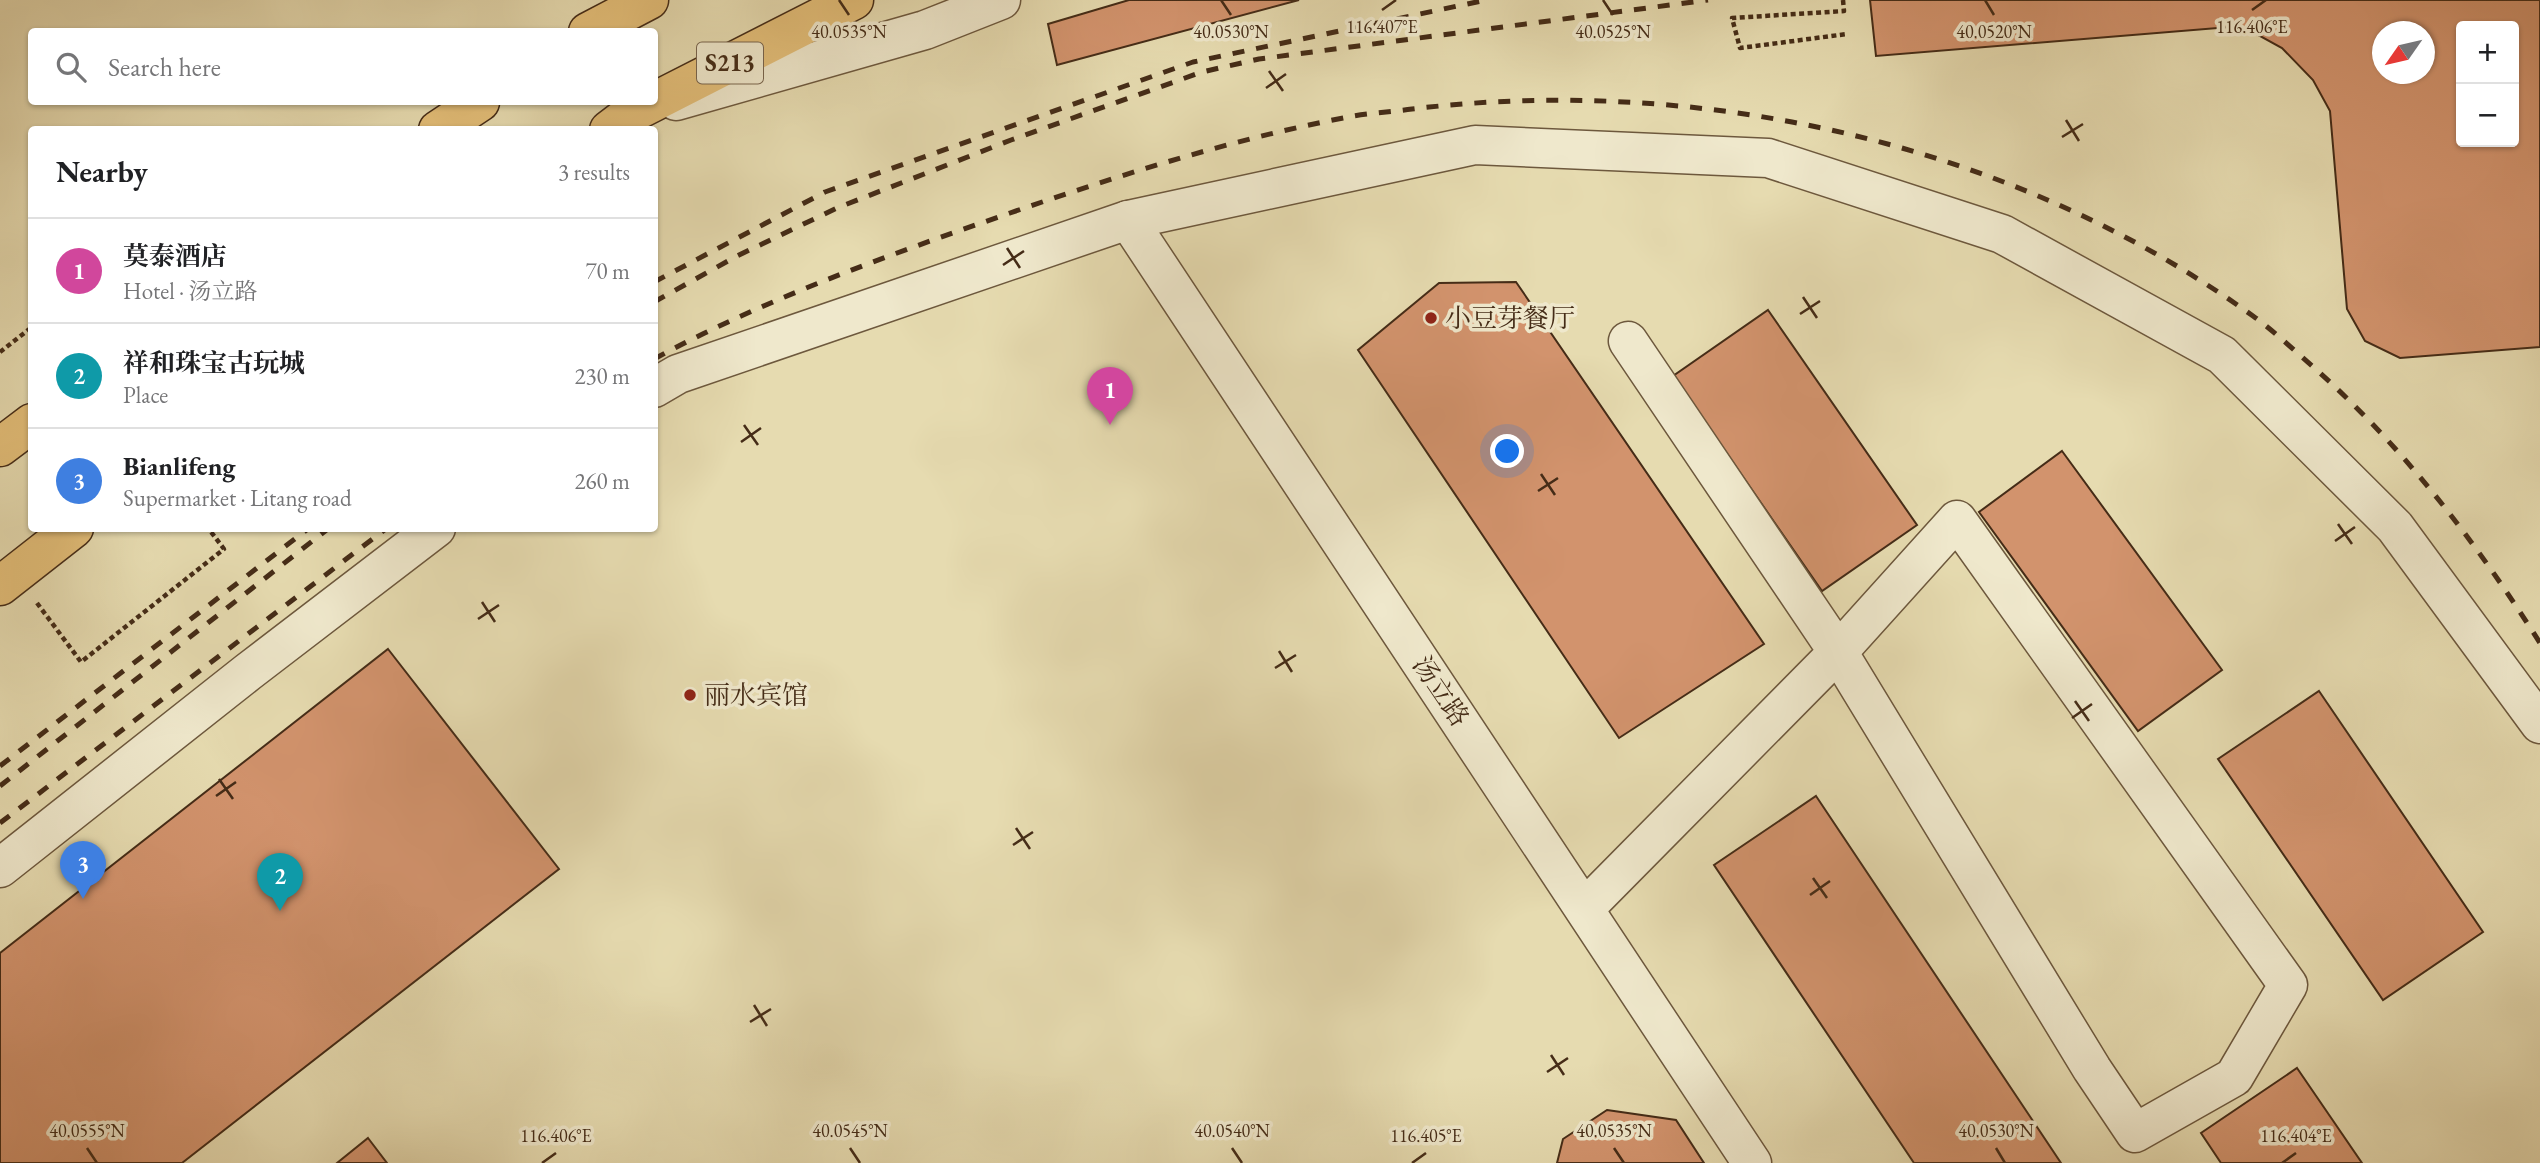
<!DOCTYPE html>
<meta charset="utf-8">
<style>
body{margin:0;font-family:"EB Garamond","Noto Serif SC",serif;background:#f6f6f6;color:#202124}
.controls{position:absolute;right:21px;top:21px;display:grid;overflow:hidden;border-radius:7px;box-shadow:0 2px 5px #0004}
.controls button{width:63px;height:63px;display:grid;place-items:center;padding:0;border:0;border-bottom:2px solid #e0e0e0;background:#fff;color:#202124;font:35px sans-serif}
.compass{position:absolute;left:2372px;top:21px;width:63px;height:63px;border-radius:50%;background:#fff;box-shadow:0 2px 5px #0004;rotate:236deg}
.you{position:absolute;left:1508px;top:452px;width:24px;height:24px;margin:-18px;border:5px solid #fff;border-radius:50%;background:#1a73e8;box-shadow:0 0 0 10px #1a73e833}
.badge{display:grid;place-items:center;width:46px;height:46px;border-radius:50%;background:#ea580c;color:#fff;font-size:23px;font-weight:700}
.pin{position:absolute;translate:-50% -58px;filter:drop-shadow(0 2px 4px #0008)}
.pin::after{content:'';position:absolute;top:37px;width:24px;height:21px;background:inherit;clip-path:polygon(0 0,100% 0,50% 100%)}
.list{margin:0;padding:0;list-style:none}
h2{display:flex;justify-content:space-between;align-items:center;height:91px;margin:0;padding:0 28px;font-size:30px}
h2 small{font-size:23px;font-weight:400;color:#757577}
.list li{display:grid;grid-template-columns:46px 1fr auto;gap:21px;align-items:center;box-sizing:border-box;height:105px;padding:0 28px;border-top:2px solid #e0e0e0}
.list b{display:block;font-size:26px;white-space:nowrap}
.list p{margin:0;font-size:23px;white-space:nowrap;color:#757577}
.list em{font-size:23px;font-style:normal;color:#757577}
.icon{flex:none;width:38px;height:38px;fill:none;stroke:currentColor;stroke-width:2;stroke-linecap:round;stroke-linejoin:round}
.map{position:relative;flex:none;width:2540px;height:1163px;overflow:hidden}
.search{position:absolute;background:#fff;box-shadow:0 2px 5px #0004;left:28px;top:28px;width:630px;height:77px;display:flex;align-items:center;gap:18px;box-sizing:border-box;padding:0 24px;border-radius:7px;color:#757577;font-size:26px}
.panel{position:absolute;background:#fff;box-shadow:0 2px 5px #0004;left:28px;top:126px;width:630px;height:406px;border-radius:7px}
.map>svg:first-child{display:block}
.building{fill:#d2936d;stroke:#452c17;stroke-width:2;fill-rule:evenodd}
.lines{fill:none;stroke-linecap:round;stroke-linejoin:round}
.minor-casing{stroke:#6d583d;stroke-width:41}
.major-casing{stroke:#452c17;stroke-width:41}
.path{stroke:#452c17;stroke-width:4.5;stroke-dasharray:5 3.5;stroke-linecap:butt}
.minor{stroke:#efe8cc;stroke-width:38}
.major{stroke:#e3be78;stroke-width:38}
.rail{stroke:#452c17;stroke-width:5;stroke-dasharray:12 12;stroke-linecap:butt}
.ticks{fill:none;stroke:#452c17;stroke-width:2.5}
.poi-dot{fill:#8f2418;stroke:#efe8cc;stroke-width:2.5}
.labels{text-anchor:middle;stroke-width:7;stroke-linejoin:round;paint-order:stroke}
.shield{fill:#efe8cc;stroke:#78644d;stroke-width:2}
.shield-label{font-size:24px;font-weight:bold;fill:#452c17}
.poi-label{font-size:26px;fill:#452c17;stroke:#efe8cc;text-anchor:start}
.street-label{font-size:26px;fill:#452c17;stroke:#efe8cc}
.ticks-label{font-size:18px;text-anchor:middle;fill:#452c17;stroke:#efe8cc;stroke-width:7;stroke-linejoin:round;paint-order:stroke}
</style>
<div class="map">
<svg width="2540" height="1163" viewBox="0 0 2540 1163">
<rect width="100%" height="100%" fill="#e6dbb0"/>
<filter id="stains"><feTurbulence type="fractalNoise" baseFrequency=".00286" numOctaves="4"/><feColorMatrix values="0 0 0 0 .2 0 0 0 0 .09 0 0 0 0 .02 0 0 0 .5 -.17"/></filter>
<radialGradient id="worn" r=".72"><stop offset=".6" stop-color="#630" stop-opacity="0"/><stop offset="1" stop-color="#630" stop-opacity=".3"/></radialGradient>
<!-- building -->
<g class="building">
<path d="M 1129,0 L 1299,0 L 1057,65 L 1048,24 Z"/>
<path d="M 1870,0 L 2540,0 L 2540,347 L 2400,358 L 2365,341 L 2347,309 L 2330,111 L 2313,80 L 2282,48 L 2242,26 L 1876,56 ZM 2461,26 L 2514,26 L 2514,142 L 2461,142 ZM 2382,32 L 2424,32 L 2424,74 L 2382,74 Z"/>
<path d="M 1516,282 L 1764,644 L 1619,738 L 1358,350 L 1439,283 Z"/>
<path d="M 1768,310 L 1917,525 L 1822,591 L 1673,376 Z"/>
<path d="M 2062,451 L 2222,670 L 2138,731 L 1979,512 Z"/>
<path d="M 388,649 L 559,869 L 182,1163 L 0,1163 L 0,953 Z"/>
<path d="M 2319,691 L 2483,932 L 2383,1000 L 2218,759 Z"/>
<path d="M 1816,796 L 2061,1163 L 1914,1163 L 1714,865 Z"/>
<path d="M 2297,1068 L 2362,1163 L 2221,1163 L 2201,1133 Z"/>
<path d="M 1607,1110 L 1676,1120 L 1704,1163 L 1557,1163 L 1563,1139 Z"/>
<path d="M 368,1138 L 387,1163 L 337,1163 Z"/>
</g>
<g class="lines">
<!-- minor casing -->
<g class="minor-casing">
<g id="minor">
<path d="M 676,101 L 925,30 L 1001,0"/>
<path d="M 1128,220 L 1752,1163"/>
<path d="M 654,388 L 678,374 L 1128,220 L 1475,145 L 1768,158 L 2002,234 L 2222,355 L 2395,527 L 2540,724"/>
<path d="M 1957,520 L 2288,985 L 2234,1077 L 2135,1133 L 2092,1069 L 1838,652 Z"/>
<path d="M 0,868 L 248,672 L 436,528"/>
<path d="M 1585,908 L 1838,652 L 1628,341"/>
</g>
</g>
<!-- major casing -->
<g class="major-casing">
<g id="major">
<path d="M 588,32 L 649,0"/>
<path d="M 438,130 L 480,102"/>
<path d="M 609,130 L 630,114 L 854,0"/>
<path d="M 0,447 L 32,423"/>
<path d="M 0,586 L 74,528"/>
</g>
</g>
<!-- path -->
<g class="path">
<path d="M 1843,0 L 1844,11 L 1732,18 L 1740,48 L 1847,34"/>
<path d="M 0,352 L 32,327"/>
<path d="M 37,603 L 81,662 L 224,549 L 208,528"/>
</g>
<!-- minor -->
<use href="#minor" class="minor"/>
<!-- major -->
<use href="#major" class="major"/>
<!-- rail -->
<g class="rail">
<path d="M 654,282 L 825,192 L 1193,62 L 1486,0"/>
<path d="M 654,302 L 737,256 L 837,208 L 1011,140 L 1202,72 L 1259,59 L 1708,0"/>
<path d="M 654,359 C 767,298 889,255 1010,213 C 1120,175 1233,139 1348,117 C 1369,113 1391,112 1412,109 C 1703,74 2014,144 2253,316 C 2270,328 2286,343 2302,357 C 2397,439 2473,537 2540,643"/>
<path d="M 0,766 L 309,528"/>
<path d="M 0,786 L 329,528"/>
<path d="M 0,823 L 387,528"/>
</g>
</g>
<!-- ticks -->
<path class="ticks" d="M 839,0 L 849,15M 1221,0 L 1231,15M 1603,0 L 1613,15M 1985,0 L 1994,15M 1382,10 L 1396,0M 2252,10 L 2266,0M 1269,71 L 1283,91M 1266,88 L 1286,74M 2066,120 L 2079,141M 2062,137 L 2083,124M 1007,248 L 1020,268M 1003,265 L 1024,251M 1803,297 L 1817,318M 1800,314 L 1820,301M 744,425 L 758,445M 741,442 L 761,428M 1541,474 L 1555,495M 1538,491 L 1558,478M 2338,524 L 2352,544M 2335,541 L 2355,527M 482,602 L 495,622M 478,619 L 499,605M 1279,651 L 1292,672M 1275,668 L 1296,655M 2075,701 L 2089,721M 2072,718 L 2092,704M 219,779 L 233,799M 216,796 L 236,782M 1016,828 L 1030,849M 1013,845 L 1033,832M 1813,878 L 1827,898M 1810,895 L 1830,881M 754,1005 L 767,1026M 750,1022 L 771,1009M 1551,1055 L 1564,1075M 1547,1072 L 1568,1058M 87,1148 L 97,1163M 850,1148 L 860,1163M 1232,1148 L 1242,1163M 1614,1148 L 1624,1163M 1996,1148 L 2005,1163M 542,1163 L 556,1153M 1412,1163 L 1426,1153M 2282,1163 L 2296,1153"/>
<!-- markers -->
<g class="poi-dot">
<circle cx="1431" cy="318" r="7"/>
<circle cx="690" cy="695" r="7"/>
</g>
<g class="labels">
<!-- shield labels -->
<rect class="shield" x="697" y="42.5" width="66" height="41" rx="5"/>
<g class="shield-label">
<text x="730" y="71">S213</text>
</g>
<!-- poi labels -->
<g class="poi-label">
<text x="1445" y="327">小豆芽餐厅</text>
<text x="704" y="704">丽水宾馆</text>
</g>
<!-- street labels -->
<g class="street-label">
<text transform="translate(1441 691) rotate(56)" y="9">汤立路</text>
</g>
</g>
<g class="ticks-label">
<text x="1382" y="33">116.407°E</text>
<text x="2252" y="33">116.406°E</text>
<text x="849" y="38">40.0535°N</text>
<text x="1231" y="38">40.0530°N</text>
<text x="1613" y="38">40.0525°N</text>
<text x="1994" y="38">40.0520°N</text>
<text x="87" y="1137">40.0555°N</text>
<text x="850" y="1137">40.0545°N</text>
<text x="1232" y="1137">40.0540°N</text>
<text x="1614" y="1137">40.0535°N</text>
<text x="1996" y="1137">40.0530°N</text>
<text x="556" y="1142">116.406°E</text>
<text x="1426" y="1142">116.405°E</text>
<text x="2296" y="1142">116.404°E</text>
</g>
<rect width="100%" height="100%" filter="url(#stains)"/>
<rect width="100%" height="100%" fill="url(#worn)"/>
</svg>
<div class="controls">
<button>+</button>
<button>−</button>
</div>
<svg class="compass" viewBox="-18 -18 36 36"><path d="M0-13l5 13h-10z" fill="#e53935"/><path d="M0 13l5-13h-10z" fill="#757577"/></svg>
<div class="you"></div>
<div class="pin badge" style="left:1110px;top:425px;background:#d1479c">1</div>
<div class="pin badge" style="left:280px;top:911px;background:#0f9aa8">2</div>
<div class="pin badge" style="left:83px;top:899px;background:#3f7fe0">3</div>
<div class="search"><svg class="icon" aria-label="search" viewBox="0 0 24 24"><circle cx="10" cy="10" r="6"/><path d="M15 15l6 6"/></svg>Search here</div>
<section class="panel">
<h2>Nearby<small>3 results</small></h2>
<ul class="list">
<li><span class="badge" style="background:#d1479c">1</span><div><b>莫泰酒店</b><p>Hotel · 汤立路</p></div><em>70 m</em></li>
<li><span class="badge" style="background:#0f9aa8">2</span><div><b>祥和珠宝古玩城</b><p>Place</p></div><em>230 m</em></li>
<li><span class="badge" style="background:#3f7fe0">3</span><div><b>Bianlifeng</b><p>Supermarket · Litang road</p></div><em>260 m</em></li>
</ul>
</section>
</div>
